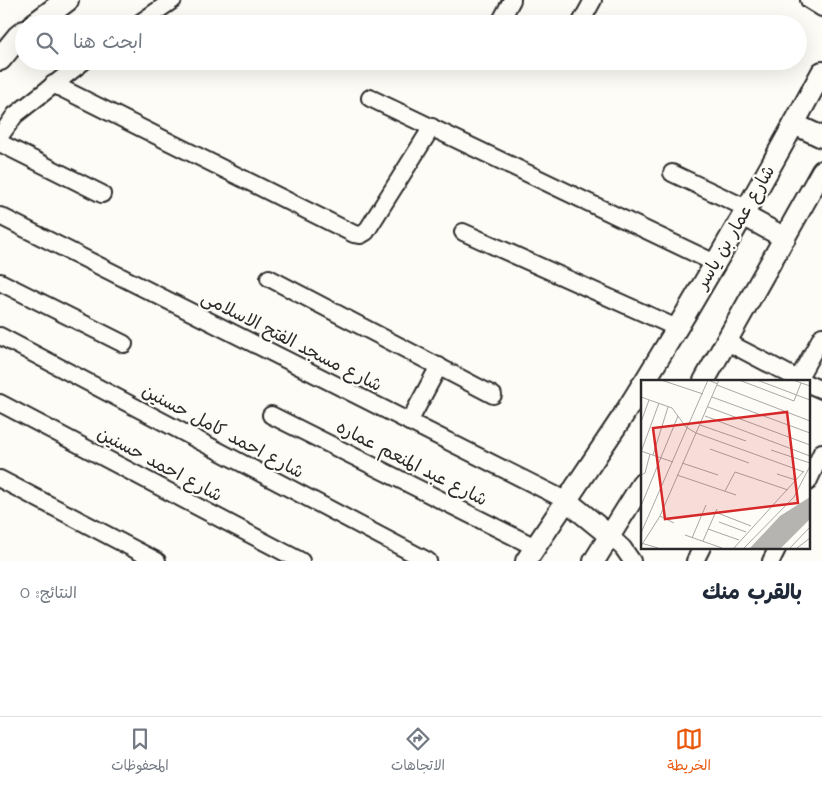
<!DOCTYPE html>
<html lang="ar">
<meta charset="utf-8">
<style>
body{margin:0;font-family:Mali,"Playpen Sans Arabic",sans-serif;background:#f6f6f7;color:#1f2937;direction:rtl}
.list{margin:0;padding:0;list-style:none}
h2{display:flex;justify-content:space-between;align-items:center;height:65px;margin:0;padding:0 20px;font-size:21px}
h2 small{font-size:16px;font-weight:400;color:#747a83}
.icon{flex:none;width:28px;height:28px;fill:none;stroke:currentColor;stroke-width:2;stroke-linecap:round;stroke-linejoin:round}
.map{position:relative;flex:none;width:822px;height:561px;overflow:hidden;direction:ltr}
.search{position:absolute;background:#fff;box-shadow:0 5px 20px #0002;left:15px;right:15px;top:15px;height:55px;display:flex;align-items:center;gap:12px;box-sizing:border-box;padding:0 18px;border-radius:28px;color:#747a83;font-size:19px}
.sheet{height:155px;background:#fff}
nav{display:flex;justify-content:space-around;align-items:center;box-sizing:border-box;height:70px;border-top:1px solid #e0e1e3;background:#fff;font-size:14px;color:#747a83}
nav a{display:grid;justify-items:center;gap:2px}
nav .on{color:#ea580c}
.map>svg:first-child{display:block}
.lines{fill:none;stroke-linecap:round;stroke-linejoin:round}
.minor-casing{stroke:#2b2b2b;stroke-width:20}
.tertiary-casing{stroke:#2b2b2b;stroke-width:24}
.secondary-casing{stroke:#2b2b2b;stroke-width:26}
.minor{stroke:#fdfcf7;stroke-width:16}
.tertiary{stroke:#fdfcf7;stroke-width:20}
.secondary{stroke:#fdfcf7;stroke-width:22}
.labels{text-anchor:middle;stroke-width:4.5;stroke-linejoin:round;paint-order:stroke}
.street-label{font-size:18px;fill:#2b2b2b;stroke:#fdfcf7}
.inset-road{fill:none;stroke:#a9a8a5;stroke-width:1}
.view{fill:#d62828;fill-opacity:0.15;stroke:#d62828;stroke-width:2.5}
.inset-edge{fill:none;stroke:#2b2b2b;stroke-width:2.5}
</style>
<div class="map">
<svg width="822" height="561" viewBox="0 0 822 561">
<rect width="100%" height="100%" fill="#fdfcf7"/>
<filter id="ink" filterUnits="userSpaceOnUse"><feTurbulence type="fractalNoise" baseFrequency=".02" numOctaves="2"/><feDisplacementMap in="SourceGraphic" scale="10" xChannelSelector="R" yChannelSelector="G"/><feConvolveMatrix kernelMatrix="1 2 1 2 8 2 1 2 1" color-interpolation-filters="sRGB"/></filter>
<g filter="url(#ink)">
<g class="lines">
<!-- minor casing -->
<g class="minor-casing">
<g id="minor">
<path d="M 809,0 L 822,8"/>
<path d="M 138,24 L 173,0"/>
<path d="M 499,24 L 512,0"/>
<path d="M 580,24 L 593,0"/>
<path d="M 53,84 L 354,234 L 361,235 L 366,232 L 432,127"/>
<path d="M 370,98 L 715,263"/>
<path d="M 0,136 L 15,115 L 84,61"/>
<path d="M 0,143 L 102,194"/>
<path d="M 672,173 L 746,208"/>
<path d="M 0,216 L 567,501"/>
<path d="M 463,232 L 677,328"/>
<path d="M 269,278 L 493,395"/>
<path d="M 0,282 L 124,344"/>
<path d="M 0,336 L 428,561"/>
<path d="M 727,342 L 802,381"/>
<path d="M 797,381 L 822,336"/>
<path d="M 808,384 L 822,390"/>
<path d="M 0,403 L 301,561"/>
<path d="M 271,415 L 535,547"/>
<path d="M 409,422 L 439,366"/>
<path d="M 0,479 L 157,561"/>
<path d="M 808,482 L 822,452"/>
<path d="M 610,536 L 623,548 L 632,561"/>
<path d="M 695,561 L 702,547"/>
<path d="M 771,561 L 778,547"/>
</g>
</g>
<!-- tertiary casing -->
<g class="tertiary-casing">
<g id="tertiary">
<path d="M 794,124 L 822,137"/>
<path d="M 743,215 L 785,238"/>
<path d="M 645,381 C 707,280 766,177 822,72"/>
<path d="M 704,381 L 822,171"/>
<path d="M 567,501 L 610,536"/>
<path d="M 526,561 L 621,419 L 642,385"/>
<path d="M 594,561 L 642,484"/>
</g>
</g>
<!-- secondary casing -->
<g class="secondary-casing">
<g id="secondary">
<path d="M 35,24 L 67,0"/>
<path d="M 0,59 L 18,37 L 24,32"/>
</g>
</g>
<!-- minor -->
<use href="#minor" class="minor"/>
<!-- tertiary -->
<use href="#tertiary" class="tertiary"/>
<!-- secondary -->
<use href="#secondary" class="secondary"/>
</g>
</g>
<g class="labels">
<!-- street labels -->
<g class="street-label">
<text transform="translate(735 227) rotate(-60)" y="6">شارع عمار بن ياسر</text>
<text transform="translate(292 341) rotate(27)" y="6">شارع مسجد الفتح الاسلامى</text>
<text transform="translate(223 431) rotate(28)" y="6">شارع احمد كامل حسنين</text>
<text transform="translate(412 463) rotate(27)" y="6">شارع عبد المنعم عماره</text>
<text transform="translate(160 464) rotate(28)" y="6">شارع احمد حسنين</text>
</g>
</g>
<!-- overview -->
<g transform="translate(641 380)">
<rect width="169" height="169" fill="#fdfcf7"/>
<path d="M 169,117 L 169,139 L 140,168 L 109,168 L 139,136 Z" fill="#b5b4b1"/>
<path class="inset-road" d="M 20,0 L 62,14M 98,0 L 153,21 L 160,3M 116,0 L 169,20M 152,0 L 169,6M 76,5 L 169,41M 0,17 L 31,28 L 45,47 L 55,53 L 163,92M 71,17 L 169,53M 67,27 L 169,65M 64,36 L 169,76M 0,42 L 8,20M 59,45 L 105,61M 69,69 L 108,83M 130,70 L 169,83M 0,71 L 32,82M 0,72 L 18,23M 12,75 L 27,27M 41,83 L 77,95M 136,94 L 155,100M 0,95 L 4,93 L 9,74M 36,95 L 95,115M 84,111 L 94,92 L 147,110M 0,126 L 37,36M 74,132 L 110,146M 19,136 L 33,143M 78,142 L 105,152M 67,149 L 98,160M 0,153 L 67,0 L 77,4M 44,155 L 81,168M 51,158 L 65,125M 62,161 L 76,129M 0,163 L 17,168M 0,166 L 19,136 L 78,0M 93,168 L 163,91M 103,168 L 153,117 L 169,86M 149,168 L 169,147M 156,168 L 169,158"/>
<path class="view" d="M 146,32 L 157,123 L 24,139 L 12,48 Z"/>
<rect width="169" height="169" class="inset-edge"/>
</g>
</svg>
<div class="search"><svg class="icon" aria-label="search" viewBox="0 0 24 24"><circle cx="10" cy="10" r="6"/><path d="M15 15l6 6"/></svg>ابحث هنا</div>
</div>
<section class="sheet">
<h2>بالقرب منك<small>النتائج: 0</small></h2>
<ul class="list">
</ul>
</section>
<nav>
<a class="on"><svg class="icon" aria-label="map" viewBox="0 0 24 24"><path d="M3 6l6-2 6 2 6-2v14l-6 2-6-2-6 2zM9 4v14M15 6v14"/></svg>الخريطة</a>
<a><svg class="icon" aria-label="directions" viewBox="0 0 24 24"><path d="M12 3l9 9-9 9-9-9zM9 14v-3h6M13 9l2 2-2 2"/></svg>الاتجاهات</a>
<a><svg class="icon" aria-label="saved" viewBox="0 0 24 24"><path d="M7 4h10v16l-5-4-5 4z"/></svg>المحفوظات</a>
</nav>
